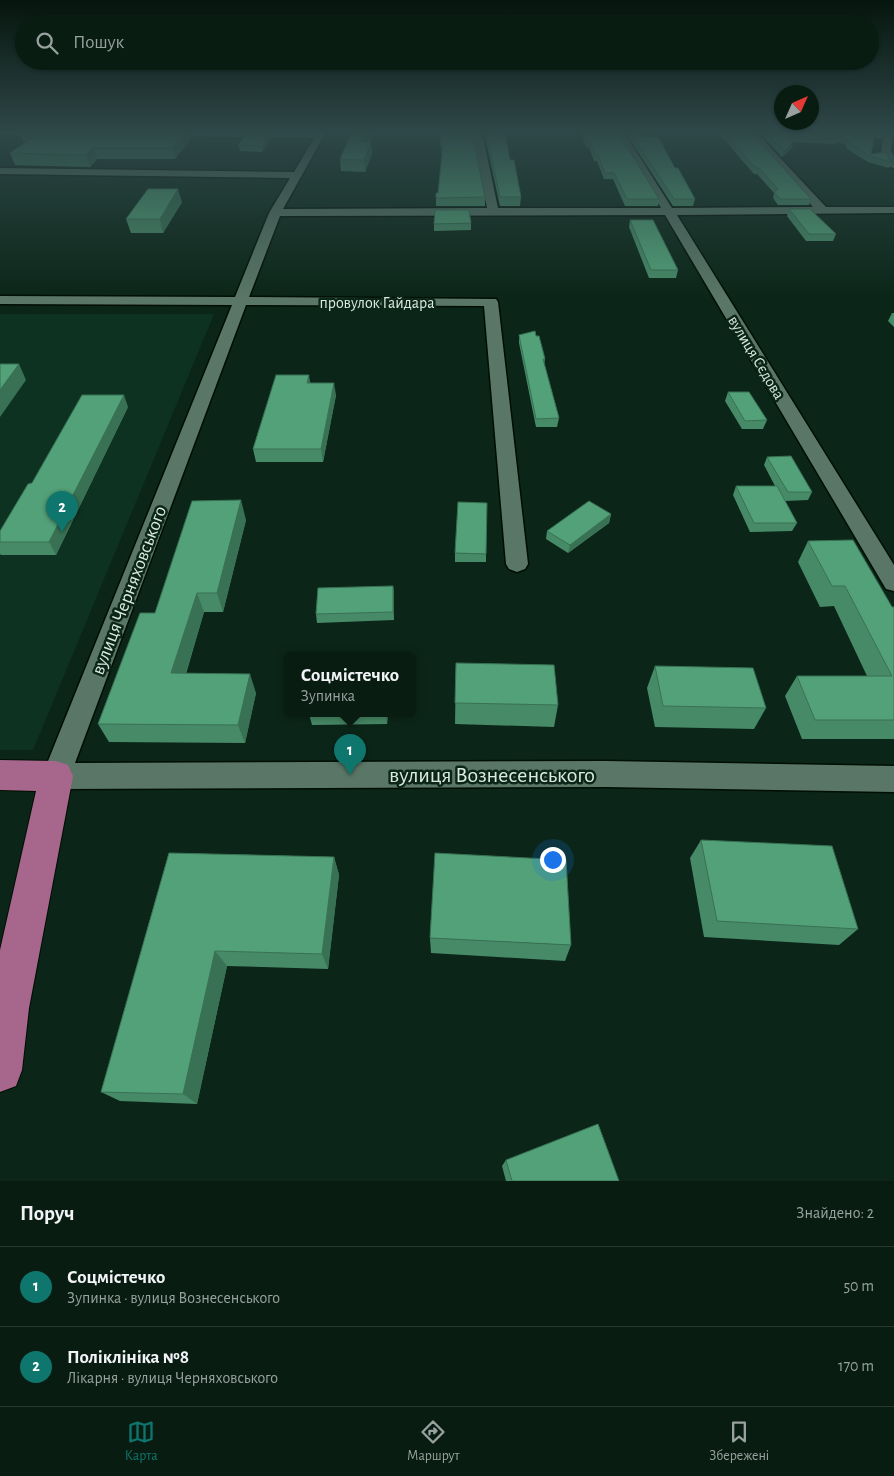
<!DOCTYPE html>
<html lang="uk">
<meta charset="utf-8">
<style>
body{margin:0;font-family:"Alegreya Sans",sans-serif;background:#11251b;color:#f1f3f6}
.compass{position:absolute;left:774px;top:85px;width:45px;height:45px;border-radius:50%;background:#081c12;box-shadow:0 1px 4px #0004;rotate:45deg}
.you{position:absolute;left:552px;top:859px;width:18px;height:18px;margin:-12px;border:4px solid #fff;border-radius:50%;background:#1a73e8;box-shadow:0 0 0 8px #1a73e833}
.badge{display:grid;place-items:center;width:32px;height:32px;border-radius:50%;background:#0f766e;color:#fff;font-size:16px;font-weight:700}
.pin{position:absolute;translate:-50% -41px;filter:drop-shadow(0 1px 2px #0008)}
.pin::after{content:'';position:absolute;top:26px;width:18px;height:15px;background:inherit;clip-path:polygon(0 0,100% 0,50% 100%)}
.popup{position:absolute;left:284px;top:652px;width:132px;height:65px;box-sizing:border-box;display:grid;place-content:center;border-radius:8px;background:#081c12;filter:drop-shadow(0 1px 4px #0005);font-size:16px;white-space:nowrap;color:#98a19f}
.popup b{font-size:19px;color:#f1f3f6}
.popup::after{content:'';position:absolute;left:50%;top:100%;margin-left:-10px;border:10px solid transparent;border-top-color:#081c12}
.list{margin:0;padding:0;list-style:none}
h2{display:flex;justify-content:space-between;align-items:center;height:65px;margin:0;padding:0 20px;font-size:21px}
h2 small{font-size:16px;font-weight:400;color:#98a19f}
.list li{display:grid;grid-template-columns:32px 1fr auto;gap:15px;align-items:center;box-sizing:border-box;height:80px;padding:0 20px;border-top:1px solid #293a32}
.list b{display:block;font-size:19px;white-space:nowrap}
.list p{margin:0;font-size:16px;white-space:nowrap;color:#98a19f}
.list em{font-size:16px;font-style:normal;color:#98a19f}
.icon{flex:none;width:28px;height:28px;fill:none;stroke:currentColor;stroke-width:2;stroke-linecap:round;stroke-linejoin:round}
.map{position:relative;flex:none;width:894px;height:1181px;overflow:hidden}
.search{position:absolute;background:#081c12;box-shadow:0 1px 4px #0004;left:15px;right:15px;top:15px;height:55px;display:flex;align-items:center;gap:12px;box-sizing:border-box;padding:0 18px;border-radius:28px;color:#98a19f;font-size:19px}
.sheet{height:225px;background:#081c12}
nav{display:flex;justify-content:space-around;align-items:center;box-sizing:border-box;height:70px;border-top:1px solid #293a32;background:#081c12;font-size:14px;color:#98a19f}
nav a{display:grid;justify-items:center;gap:2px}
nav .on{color:#0f766e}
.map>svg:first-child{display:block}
.built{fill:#0e3221}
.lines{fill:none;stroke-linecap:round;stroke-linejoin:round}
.minor-casing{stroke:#000e04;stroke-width:3}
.major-casing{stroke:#000e04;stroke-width:2}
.minor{fill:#5a7666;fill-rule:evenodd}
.major{fill:#a7678d;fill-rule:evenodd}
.wall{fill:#478a67}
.shaded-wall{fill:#397154}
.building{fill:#52a178;stroke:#397154}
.labels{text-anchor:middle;stroke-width:5;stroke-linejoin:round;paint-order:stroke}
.far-street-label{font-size:16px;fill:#daeae0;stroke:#0b2618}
.street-label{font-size:19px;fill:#daeae0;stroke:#0b2618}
.near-street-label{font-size:22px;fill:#daeae0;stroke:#0b2618}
</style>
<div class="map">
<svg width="894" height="1181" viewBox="0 0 894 1181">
<rect width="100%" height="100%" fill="#0b2618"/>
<!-- built -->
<path class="built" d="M 0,314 L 214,314 L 33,750 L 0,750 Z"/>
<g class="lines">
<!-- minor casing -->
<g class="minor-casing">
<g id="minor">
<path d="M 0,132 L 55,132 L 56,133 L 51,136 L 0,135 Z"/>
<path d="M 154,132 L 326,132 L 283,209 L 487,208 L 472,132 L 482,132 L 498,208 L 661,208 L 615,132 L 624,132 L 672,208 L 813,207 L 747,132 L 756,132 L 826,207 L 894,207 L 894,213 L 677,215 L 894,565 L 894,591 L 886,589 L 665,215 L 280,216 L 249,297 L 496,299 L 498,302 L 528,564 L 525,569 L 517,572 L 509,569 L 506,564 L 484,306 L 246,305 L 75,763 L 606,761 L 894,766 L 894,792 L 606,787 L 56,789 L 46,785 L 42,776 L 232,305 L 0,304 L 0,296 L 235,297 L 269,213 L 290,178 L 0,174 L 0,168 L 294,172 L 314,138 L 158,136 L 155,135 Z"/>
<path d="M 823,132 L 894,132 L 891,150 L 894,156 L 894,168 L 890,167 L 881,150 L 883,139 L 827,135 Z"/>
</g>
</g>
<!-- major casing -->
<g class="major-casing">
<path id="major" d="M 0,760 L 56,761 L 68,765 L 73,776 L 29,1008 L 22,1070 L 16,1086 L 0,1092 L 0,950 L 36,791 L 0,790 Z"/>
</g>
<!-- minor -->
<use href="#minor" class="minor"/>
<!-- major -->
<use href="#major" class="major"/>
</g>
<!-- wall -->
<g class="wall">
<path d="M 20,132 L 189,132 L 190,139 L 175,159 L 97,159 L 90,167 L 15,165 L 10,153 L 28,141 L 23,141 Z"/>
<path d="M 352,132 L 377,132 L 369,142 L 371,142 L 372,154 L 365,172 L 341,171 L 340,159 Z"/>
<path d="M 440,132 L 485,197 L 485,206 L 436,206 L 436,198 L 438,193 L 442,154 L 441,154 L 441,146 L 440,146 Z"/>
<path d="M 484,132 L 505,132 L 510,160 L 521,197 L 520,206 L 500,206 Z"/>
<path d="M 581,132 L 618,132 L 659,199 L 658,206 L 625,206 L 613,179 L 604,179 L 597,161 L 594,161 L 589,147 L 586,147 Z"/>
<path d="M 625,132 L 642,132 L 644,137 L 675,168 L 695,199 L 693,206 L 673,206 Z"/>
<path d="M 718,132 L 751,132 L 811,199 L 809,205 L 778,205 L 773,198 L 774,193 L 757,174 L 754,174 L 740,158 Z"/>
<path d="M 759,132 L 843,132 L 871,154 L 891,162 L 889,168 L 868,162 L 847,149 L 845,144 L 836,142 L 835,144 L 793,142 L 792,148 L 782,157 Z"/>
<path d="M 270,133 L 271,139 L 262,152 L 240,151 L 238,145 Z"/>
<path d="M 182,202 L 163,233 L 131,233 L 126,219 Z"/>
<path d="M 789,209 L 836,234 L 833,241 L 806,241 L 787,216 Z"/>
<path d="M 630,220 L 678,270 L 676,278 L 649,278 L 629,227 Z"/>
<path d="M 471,223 L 471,230 L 434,231 L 434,224 Z"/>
<path d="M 892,313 L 894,313 L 894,327 L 888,321 Z"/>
<path d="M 519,335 L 545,359 L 544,365 L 559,418 L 557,427 L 536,427 L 519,343 Z"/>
<path d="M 310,383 L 336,395 L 323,462 L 256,462 L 253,449 Z"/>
<path d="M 728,392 L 767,420 L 763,429 L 742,429 L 725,401 Z"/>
<path d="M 128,407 L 56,555 L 1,555 L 0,554 L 0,531 L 32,483 Z"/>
<path d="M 767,457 L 812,492 L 808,500 L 785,501 L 797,523 L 792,531 L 750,532 L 733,495 L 736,486 L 775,486 L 764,465 Z"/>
<path d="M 611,514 L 609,523 L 568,553 L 546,539 L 547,531 Z"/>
<path d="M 246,520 L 223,612 L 204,612 L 186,674 L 256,693 L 245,743 L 109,742 L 98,724 L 155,613 Z"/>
<path d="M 808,541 L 892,607 L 894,607 L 894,739 L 802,739 L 785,696 L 797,676 L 867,676 L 834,606 L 820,607 L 798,562 Z"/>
<path d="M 455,553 L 486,554 L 486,562 L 455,562 Z"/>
<path d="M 393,586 L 394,594 L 394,620 L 317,623 L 316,614 Z"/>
<path d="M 456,663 L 558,705 L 554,727 L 455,724 Z"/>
<path d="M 655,666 L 766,708 L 754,729 L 655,727 L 647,688 Z"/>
<path d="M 309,714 L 388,714 L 387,724 L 312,725 Z"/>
<path d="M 701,840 L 858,929 L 839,945 L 704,937 L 690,858 Z"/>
<path d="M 169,853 L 334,857 L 339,875 L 328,969 L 227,966 L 197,1104 L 120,1101 L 101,1092 Z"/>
<path d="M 430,938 L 571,945 L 565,961 L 431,953 Z"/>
<path d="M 506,1160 L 619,1181 L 506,1181 L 502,1166 Z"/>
</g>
<!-- shaded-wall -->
<g class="shaded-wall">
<path d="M 184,132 L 189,132 L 190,139 L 175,159 L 172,148 Z"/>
<path d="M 367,132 L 377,132 L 360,153 L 359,142 Z"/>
<path d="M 270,133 L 271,139 L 262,152 L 261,146 Z"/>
<path d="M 371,142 L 372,154 L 365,172 L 364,160 Z"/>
<path d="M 793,142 L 792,148 L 782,157 L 784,151 Z"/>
<path d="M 93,148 L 97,159 L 90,167 L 86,155 Z"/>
<path d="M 178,189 L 182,202 L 163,233 L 160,219 Z"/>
<path d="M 19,364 L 26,380 L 0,417 L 0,390 Z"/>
<path d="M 309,375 L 311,387 L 307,383 Z"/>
<path d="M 334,383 L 336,395 L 323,462 L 321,449 Z"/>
<path d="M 124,395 L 128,407 L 56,555 L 49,542 Z"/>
<path d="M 241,500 L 246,520 L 223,612 L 217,593 Z"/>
<path d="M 611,514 L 609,523 L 568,553 L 570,545 Z"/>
<path d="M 393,586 L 394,594 L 394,620 L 393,612 Z"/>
<path d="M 197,593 L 204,612 L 180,692 L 171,673 Z"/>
<path d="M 250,674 L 256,693 L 245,743 L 238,725 Z"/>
<path d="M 386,714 L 388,714 L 387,724 Z"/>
<path d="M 334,857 L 339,875 L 328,969 L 322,954 Z"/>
<path d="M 215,951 L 227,966 L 197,1104 L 183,1094 Z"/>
</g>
<!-- building -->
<g class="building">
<path d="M 40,132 L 184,132 L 172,148 L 93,148 L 86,155 L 10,153 Z"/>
<path d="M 352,132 L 367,132 L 359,142 L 371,142 L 364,160 L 340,159 Z"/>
<path d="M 440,132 L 472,132 L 485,197 L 436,198 L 436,193 L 438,193 L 443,146 L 441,146 L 442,138 L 440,138 Z"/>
<path d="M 486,132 L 505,132 L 510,160 L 514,160 L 521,197 L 500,197 Z"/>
<path d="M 584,132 L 618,132 L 659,199 L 627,199 L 614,173 L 605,173 L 598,155 L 595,155 L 590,141 L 587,141 Z"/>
<path d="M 630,132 L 642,132 L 644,137 L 658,137 L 675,168 L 678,168 L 695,199 L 674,199 Z"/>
<path d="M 724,132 L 751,132 L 811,199 L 780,199 L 774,192 L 778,189 L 759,168 L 756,168 L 741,152 Z"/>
<path d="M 766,132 L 843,132 L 875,135 L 871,154 L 885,152 L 891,162 L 870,156 L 849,143 L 847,139 L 838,136 L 837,138 L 787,136 L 793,142 L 784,151 Z"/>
<path d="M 248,133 L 270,133 L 261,146 L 238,145 Z"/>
<path d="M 148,189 L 178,189 L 160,219 L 126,219 Z"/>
<path d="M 789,209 L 810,209 L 836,234 L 809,234 Z"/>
<path d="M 435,210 L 469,210 L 471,223 L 434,224 Z"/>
<path d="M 630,220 L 653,220 L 678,270 L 651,270 Z"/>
<path d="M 535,331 L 536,336 L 539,336 L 545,359 L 543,359 L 559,418 L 536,419 L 519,335 Z"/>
<path d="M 0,364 L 19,364 L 0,390 Z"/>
<path d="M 276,375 L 309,375 L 307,383 L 334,383 L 321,449 L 253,449 Z"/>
<path d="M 728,392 L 749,392 L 767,420 L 745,421 Z"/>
<path d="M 82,395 L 124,395 L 49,542 L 0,542 L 0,531 L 28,484 L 32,483 Z"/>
<path d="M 791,456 L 812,492 L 788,492 L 767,457 Z"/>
<path d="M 736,486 L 777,486 L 797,523 L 754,523 Z"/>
<path d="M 241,500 L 217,593 L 197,593 L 171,673 L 250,674 L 238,725 L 98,724 L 140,613 L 155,613 L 192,501 Z"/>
<path d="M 589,501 L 611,514 L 570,545 L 547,531 Z"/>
<path d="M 458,502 L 487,503 L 486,554 L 455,553 Z"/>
<path d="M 853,540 L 892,607 L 894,607 L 894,720 L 815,720 L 797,676 L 892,676 L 845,586 L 832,586 L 808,541 Z"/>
<path d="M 393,586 L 393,612 L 316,614 L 318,588 Z"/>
<path d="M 388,653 L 387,656 L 313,656 L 313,654 Z"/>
<path d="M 456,663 L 554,665 L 558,705 L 455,703 Z"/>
<path d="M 655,666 L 753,668 L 766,708 L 663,706 Z"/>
<path d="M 701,840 L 832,846 L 858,929 L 717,921 Z"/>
<path d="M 169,853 L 334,857 L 322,954 L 215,951 L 183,1094 L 101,1092 Z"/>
<path d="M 435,853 L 566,860 L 571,945 L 430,938 Z"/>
<path d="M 598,1124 L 619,1181 L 512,1181 L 506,1160 Z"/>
</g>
<!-- sky -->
<linearGradient id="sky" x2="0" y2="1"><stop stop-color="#06150d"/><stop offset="0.44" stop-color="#2e4748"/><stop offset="1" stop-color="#2e4748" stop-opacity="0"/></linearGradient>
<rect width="894" height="298" fill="url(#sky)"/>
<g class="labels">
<!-- far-street labels -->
<g class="far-street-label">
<text x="377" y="308">провулок Гайдара</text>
<text transform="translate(757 357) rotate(59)" y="6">вулиця Сєдова</text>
</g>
<!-- street labels -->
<g class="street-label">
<text transform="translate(128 590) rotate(-69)" y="7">вулиця Черняховського</text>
</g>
<!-- near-street labels -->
<g class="near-street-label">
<text x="492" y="782">вулиця Вознесенського</text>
</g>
</g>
</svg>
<svg class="compass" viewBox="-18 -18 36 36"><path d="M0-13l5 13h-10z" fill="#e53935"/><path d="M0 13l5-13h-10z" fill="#98a19f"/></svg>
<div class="you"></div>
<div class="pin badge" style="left:350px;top:775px">1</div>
<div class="popup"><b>Соцмістечко</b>Зупинка</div>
<div class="pin badge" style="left:62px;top:532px">2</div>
<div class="search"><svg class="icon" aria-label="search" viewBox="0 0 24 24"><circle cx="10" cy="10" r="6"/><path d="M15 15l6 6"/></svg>Пошук</div>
</div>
<section class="sheet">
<h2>Поруч<small>Знайдено: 2</small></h2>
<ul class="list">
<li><span class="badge">1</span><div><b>Соцмістечко</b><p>Зупинка · вулиця Вознесенського</p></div><em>50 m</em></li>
<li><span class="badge">2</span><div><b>Поліклініка №8</b><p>Лікарня · вулиця Черняховського</p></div><em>170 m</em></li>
</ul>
</section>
<nav>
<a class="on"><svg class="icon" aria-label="map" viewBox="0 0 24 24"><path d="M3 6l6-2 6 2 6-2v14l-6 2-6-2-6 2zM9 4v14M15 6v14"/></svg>Карта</a>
<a><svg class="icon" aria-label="directions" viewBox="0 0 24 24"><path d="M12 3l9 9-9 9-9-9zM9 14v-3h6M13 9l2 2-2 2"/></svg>Маршрут</a>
<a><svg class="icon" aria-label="saved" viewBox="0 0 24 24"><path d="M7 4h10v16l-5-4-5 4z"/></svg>Збережені</a>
</nav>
